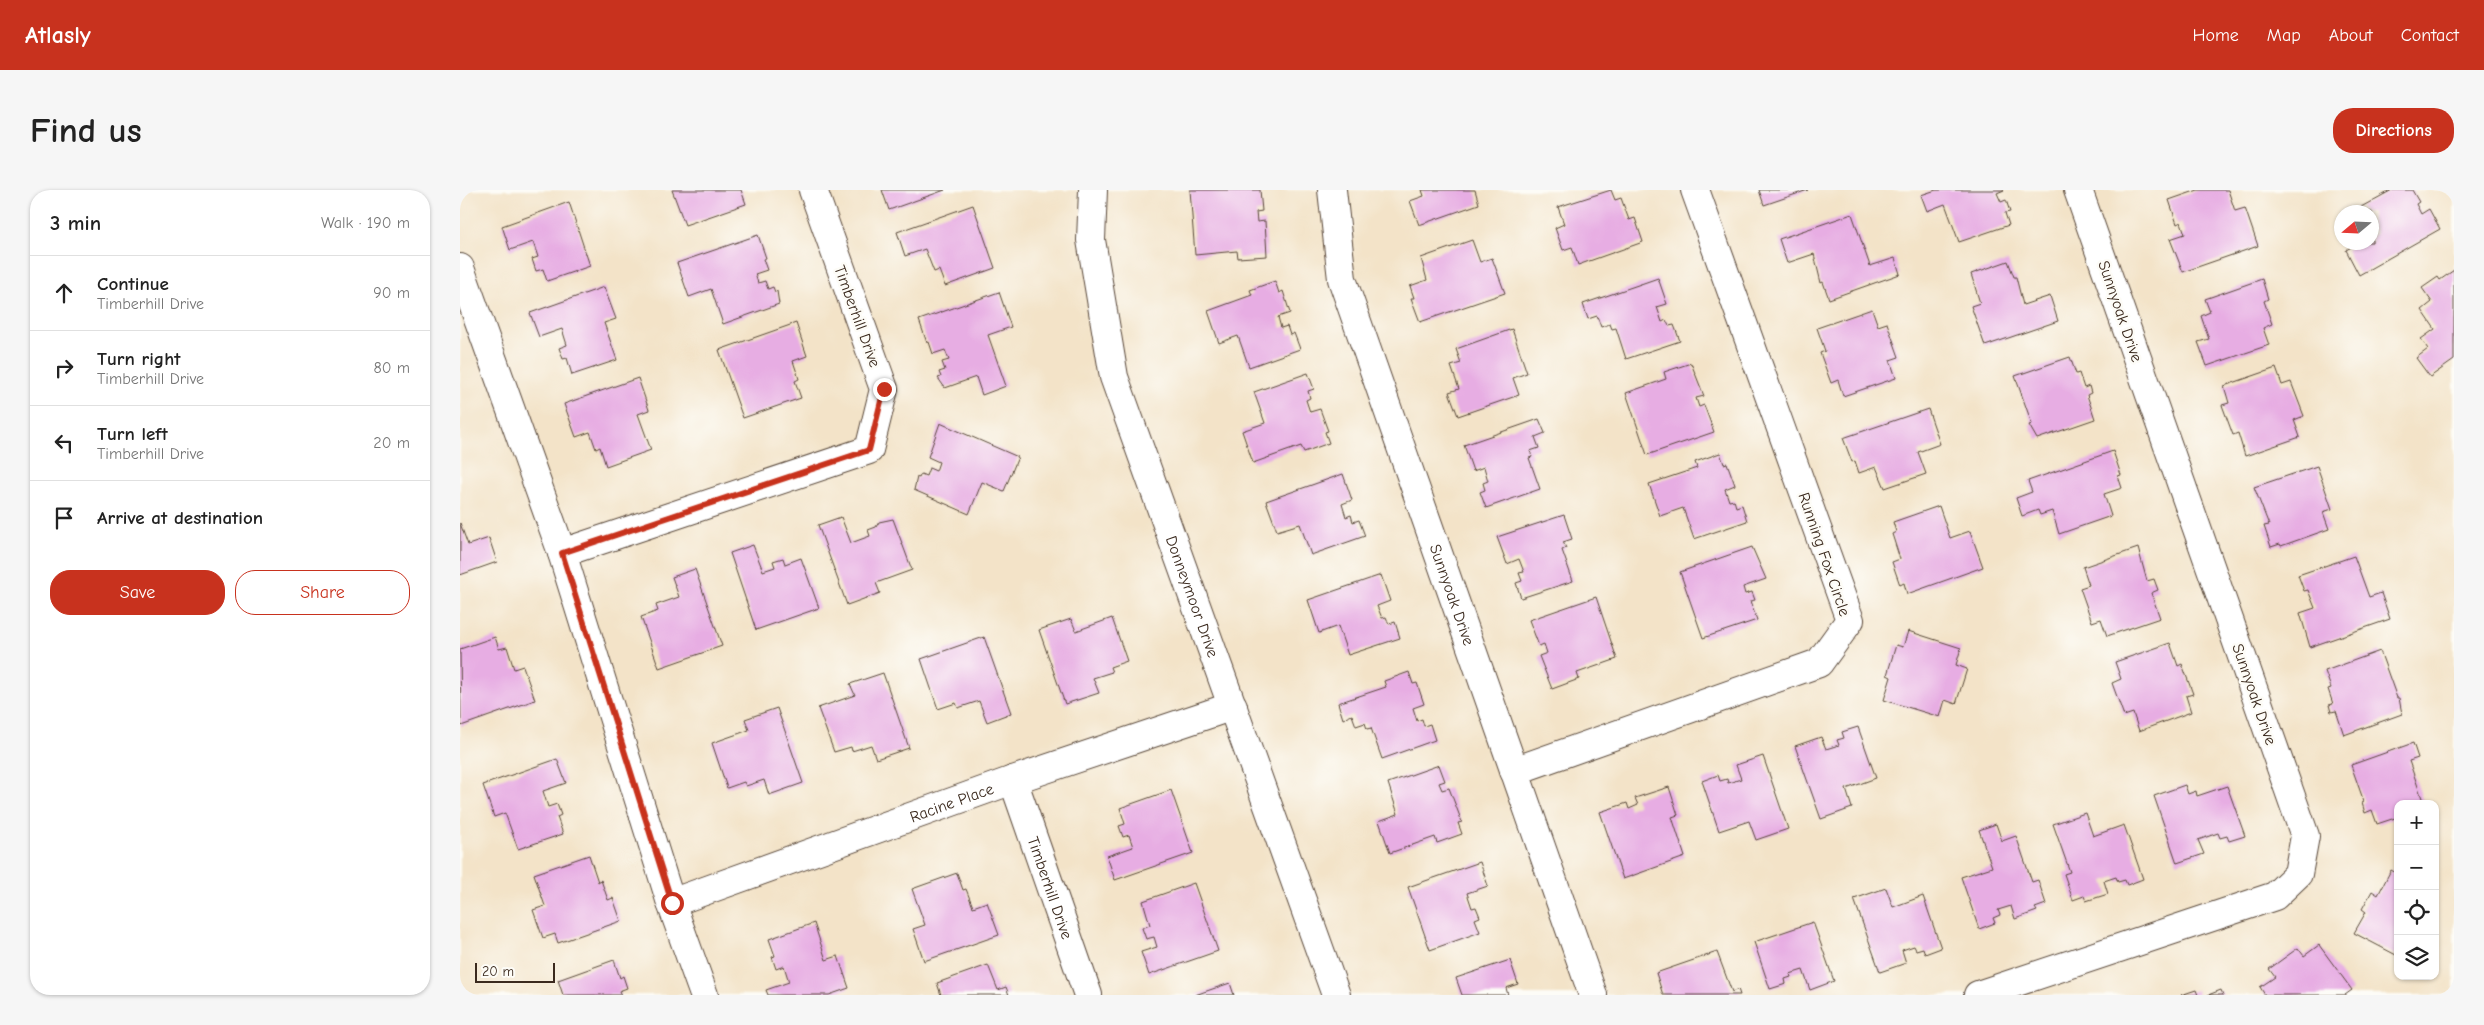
<!DOCTYPE html>
<meta charset="utf-8">
<style>
body{margin:0;font-family:"Comic Neue",sans-serif;background:#f6f6f6;color:#222}
.controls{position:absolute;right:15px;bottom:15px;display:grid;overflow:hidden;border-radius:10px;box-shadow:0 1px 4px #0004}
.controls button{width:45px;height:45px;display:grid;place-items:center;padding:0;border:0;border-bottom:1px solid #e0e0e0;background:#fff;color:#222;font:25px sans-serif}
.compass{position:absolute;left:1874px;top:15px;width:45px;height:45px;border-radius:50%;background:#fff;box-shadow:0 1px 4px #0004;rotate:251deg}
.scale{position:absolute;left:15px;bottom:12px;width:80px;box-sizing:border-box;padding-left:5px;border:2px solid #3b2a1e;border-top:0;font-size:14px;line-height:18px;white-space:nowrap;color:#3b2a1e;-webkit-text-stroke:4px #fdfcf7;paint-order:stroke}
.stop{position:absolute;width:15px;height:15px;margin:-11px;border:4px solid #c8321e;border-radius:50%;background:#fff}
.stop.end{background:#c8321e;border-color:#fff;box-shadow:0 1px 5px #0008}
.list{margin:0;padding:0;list-style:none}
h2{display:flex;justify-content:space-between;align-items:center;height:65px;margin:0;padding:0 20px;font-size:21px}
h2 small{font-size:16px;font-weight:400;color:#767676}
.list li{display:grid;grid-template-columns:32px 1fr auto;gap:15px;align-items:center;box-sizing:border-box;height:75px;padding:0 20px;border-top:1px solid #e0e0e0}
.list b{display:block;font-size:19px;white-space:nowrap}
.list p{margin:0;font-size:16px;white-space:nowrap;color:#767676}
.list em{font-size:16px;font-style:normal;color:#767676}
.actions{display:flex;gap:10px;padding:15px 20px}
.actions a{flex:1;padding:11px 0;border:1px solid #c8321e;border-radius:20px;text-align:center;font-size:18px;color:#c8321e}
.actions .main{background:#c8321e;color:#fff}
.icon{flex:none;width:28px;height:28px;fill:none;stroke:currentColor;stroke-width:2;stroke-linecap:round;stroke-linejoin:round}
.map{position:relative;flex:none;width:1994px;height:805px;overflow:hidden;border-radius:20px}
header{display:flex;align-items:center;gap:30px;box-sizing:border-box;height:70px;padding:0 25px;background:#c8321e;color:#fff}
header strong{font-size:24px}
nav{display:flex;gap:28px;margin-inline-start:auto;font-size:18px}
.intro{display:flex;align-items:center;justify-content:space-between;box-sizing:border-box;height:120px;padding:0 30px}
h1{margin:0;font-size:35px}
.button{padding:12px 22px;border-radius:20px;background:#c8321e;color:#fff;font-size:18px;font-weight:700}
main{display:flex;gap:30px;padding:0 30px}
aside{flex:1;background:#fff;border-radius:20px;box-shadow:0 1px 4px #0004}
.map>svg:first-child{display:block}
.building{fill:#e7ade3}
.lines{fill:none;stroke-linecap:round;stroke-linejoin:round}
.street-casing{stroke:#574638;stroke-width:30}
.secondary-casing{stroke:#574638;stroke-width:30}
.street{stroke:#fff;stroke-width:28}
.secondary{stroke:#fff;stroke-width:28}
.route{stroke:#c8321e;stroke-width:6}
.labels{text-anchor:middle;stroke-width:5;stroke-linejoin:round;paint-order:stroke}
.street-label{font-size:16px;fill:#3b2a1e;stroke:#fdfcf7}
</style>
<header>
<strong>Atlasly</strong>
<nav><a>Home</a><a>Map</a><a>About</a><a>Contact</a></nav>
</header>
<div class="intro"><h1>Find us</h1><a class="button">Directions</a></div>
<main>
<aside>
<h2>3 min<small>Walk · 190 m</small></h2>
<ul class="list">
<li><svg class="icon" aria-label="ahead" viewBox="0 0 24 24"><path d="M12 20V5M6 11l6-6 6 6"/></svg><div><b>Continue</b><p>Timberhill Drive</p></div><em>90 m</em></li>
<li><svg class="icon" aria-label="right" viewBox="0 0 24 24"><path d="M7 20v-9h11M14 6l5 5-5 5"/></svg><div><b>Turn right</b><p>Timberhill Drive</p></div><em>80 m</em></li>
<li><svg class="icon" aria-label="left" viewBox="0 0 24 24"><path d="M17 20v-9H6M10 6l-5 5 5 5"/></svg><div><b>Turn left</b><p>Timberhill Drive</p></div><em>20 m</em></li>
<li><svg class="icon" aria-label="arrive" viewBox="0 0 24 24"><path d="M6 21V4h12l-3 4 3 4H6"/></svg><div><b>Arrive at destination</b></div></li>
</ul>
<div class="actions"><a class="main">Save</a><a>Share</a></div>
</aside>
<div class="map">
<svg width="1994" height="805" viewBox="0 0 1994 805">
<rect width="100%" height="100%" fill="#fdfcf7"/>
<filter id="ink" filterUnits="userSpaceOnUse"><feTurbulence type="fractalNoise" baseFrequency=".02" numOctaves="2"/><feDisplacementMap in="SourceGraphic" scale="10" xChannelSelector="R" yChannelSelector="G"/><feConvolveMatrix kernelMatrix="1 2 1 2 8 2 1 2 1" color-interpolation-filters="sRGB"/></filter>
<filter id="wash" filterUnits="userSpaceOnUse"><feTurbulence type="fractalNoise" baseFrequency=".0096" numOctaves="4" result="noise"/><feDisplacementMap in="SourceGraphic" scale="20" xChannelSelector="R" yChannelSelector="G"/><feGaussianBlur stdDeviation="1.12" result="paint"/><feColorMatrix in="noise" values="0 0 0 0 0 0 0 0 0 0 0 0 0 0 0 0 0 1.4 0 .05"/><feComposite in="paint" operator="in"/></filter>
<g filter="url(#wash)">
<rect width="100%" height="100%" fill="#f3e3c8"/>
<g id="blocks">
<!-- building -->
<g class="building">
<path d="M 212,0 L 281,0 L 286,14 L 225,35 Z"/>
<path d="M 422,0 L 485,0 L 429,20 Z"/>
<path d="M 730,0 L 800,0 L 802,21 L 796,22 L 797,32 L 805,31 L 807,66 L 778,68 L 777,61 L 735,65 Z"/>
<path d="M 962,0 L 1015,0 L 1019,14 L 959,35 L 950,11 L 964,6 Z"/>
<path d="M 1151,0 L 1155,10 L 1161,8 L 1169,30 L 1175,28 L 1183,52 L 1118,75 L 1112,57 L 1103,60 L 1095,38 L 1104,34 L 1098,17 Z"/>
<path d="M 1299,0 L 1348,0 L 1304,15 Z"/>
<path d="M 1476,0 L 1544,0 L 1537,3 L 1541,12 L 1546,10 L 1550,22 L 1545,23 L 1549,35 L 1499,52 L 1485,14 L 1467,21 L 1461,5 Z"/>
<path d="M 1738,0 L 1768,0 L 1775,21 L 1785,18 L 1798,56 L 1723,82 L 1710,49 L 1725,44 L 1721,32 L 1717,34 L 1709,10 Z"/>
<path d="M 1932,0 L 1952,0 L 1959,12 L 1956,14 L 1961,24 L 1969,19 L 1980,39 L 1899,85 L 1886,60 L 1900,52 L 1912,52 L 1912,46 L 1916,43 L 1912,35 L 1912,22 L 1905,22 L 1901,17 Z"/>
<path d="M 109,12 L 130,76 L 87,91 L 83,79 L 76,81 L 72,69 L 78,67 L 73,52 L 50,60 L 42,36 Z"/>
<path d="M 513,15 L 535,78 L 485,96 L 479,80 L 474,82 L 465,59 L 445,66 L 437,42 Z"/>
<path d="M 1392,24 L 1410,76 L 1435,68 L 1440,84 L 1369,109 L 1363,92 L 1361,93 L 1354,64 L 1327,73 L 1319,49 Z"/>
<path d="M 298,45 L 306,68 L 303,69 L 307,80 L 295,84 L 298,93 L 305,91 L 308,99 L 313,97 L 315,102 L 317,101 L 319,114 L 263,134 L 251,99 L 229,107 L 217,73 Z"/>
<path d="M 1012,50 L 1020,72 L 1032,68 L 1045,103 L 960,132 L 951,108 L 954,108 L 950,96 L 967,90 L 961,68 Z"/>
<path d="M 1548,71 L 1554,87 L 1556,87 L 1563,115 L 1590,106 L 1598,131 L 1525,156 L 1511,116 L 1520,113 L 1511,84 Z"/>
<path d="M 1994,80 L 1994,170 L 1970,187 L 1956,168 L 1968,159 L 1961,149 L 1975,139 L 1962,120 L 1972,112 L 1962,98 L 1978,87 L 1980,90 Z"/>
<path d="M 1198,88 L 1207,114 L 1197,117 L 1202,132 L 1206,130 L 1209,136 L 1214,135 L 1220,151 L 1166,169 L 1156,138 L 1152,139 L 1150,134 L 1141,137 L 1137,126 L 1128,129 L 1123,114 Z"/>
<path d="M 1802,89 L 1808,109 L 1804,111 L 1812,134 L 1803,138 L 1809,155 L 1747,176 L 1738,152 L 1749,149 L 1741,126 L 1750,122 L 1745,109 Z"/>
<path d="M 815,91 L 819,103 L 823,101 L 830,123 L 818,127 L 821,138 L 827,136 L 830,145 L 834,143 L 840,159 L 789,177 L 778,146 L 759,153 L 748,121 L 792,105 L 790,100 Z"/>
<path d="M 144,97 L 156,129 L 144,133 L 157,170 L 112,185 L 107,168 L 103,169 L 99,158 L 107,155 L 102,139 L 79,147 L 70,123 Z"/>
<path d="M 539,102 L 551,137 L 528,145 L 546,196 L 522,205 L 516,187 L 485,198 L 478,188 L 481,187 L 479,182 L 485,180 L 482,172 L 489,170 L 485,160 L 473,164 L 469,152 L 467,153 L 459,130 Z"/>
<path d="M 1412,119 L 1418,136 L 1427,133 L 1439,167 L 1430,170 L 1436,188 L 1383,206 L 1378,190 L 1371,193 L 1360,163 L 1365,161 L 1357,138 Z"/>
<path d="M 336,133 L 347,166 L 333,171 L 339,189 L 335,191 L 341,208 L 283,228 L 259,160 Z"/>
<path d="M 1052,139 L 1067,183 L 1053,188 L 1059,205 L 998,226 L 989,202 L 999,199 L 991,176 L 1001,173 L 996,159 Z"/>
<path d="M 1610,167 L 1616,184 L 1619,183 L 1624,198 L 1629,196 L 1631,203 L 1627,205 L 1635,229 L 1577,249 L 1569,235 L 1572,234 L 1555,186 Z"/>
<path d="M 1231,173 L 1244,206 L 1236,208 L 1239,217 L 1244,215 L 1254,242 L 1187,265 L 1166,203 L 1206,189 L 1204,182 Z"/>
<path d="M 1816,178 L 1822,195 L 1831,192 L 1844,226 L 1834,230 L 1840,247 L 1785,266 L 1778,243 L 1773,245 L 1762,215 L 1769,213 L 1764,196 Z"/>
<path d="M 848,183 L 854,199 L 848,201 L 850,208 L 846,210 L 850,222 L 860,219 L 868,241 L 865,242 L 869,253 L 844,262 L 841,256 L 793,273 L 782,241 L 805,233 L 794,202 Z"/>
<path d="M 178,188 L 189,220 L 178,224 L 191,260 L 146,276 L 140,257 L 136,259 L 130,242 L 116,247 L 104,214 Z"/>
<path d="M 1468,219 L 1480,254 L 1458,262 L 1466,284 L 1425,298 L 1416,277 L 1399,283 L 1395,271 L 1392,272 L 1383,248 Z"/>
<path d="M 1079,229 L 1085,243 L 1075,247 L 1079,258 L 1070,261 L 1072,267 L 1069,268 L 1080,299 L 1026,318 L 1020,302 L 1025,300 L 1023,293 L 1028,291 L 1024,277 L 1013,281 L 1004,255 Z"/>
<path d="M 480,233 L 558,267 L 544,301 L 522,292 L 509,324 L 454,300 L 457,287 L 459,288 L 461,284 L 466,286 L 469,278 L 476,281 L 479,272 L 468,267 Z"/>
<path d="M 1653,261 L 1661,285 L 1658,286 L 1662,298 L 1644,304 L 1651,326 L 1599,344 L 1592,321 L 1580,325 L 1578,320 L 1562,326 L 1556,308 L 1572,302 L 1568,291 Z"/>
<path d="M 1260,263 L 1264,274 L 1267,273 L 1275,295 L 1265,299 L 1269,311 L 1274,310 L 1276,317 L 1282,315 L 1287,331 L 1234,349 L 1223,318 L 1200,326 L 1189,294 L 1237,278 L 1235,272 Z"/>
<path d="M 1857,276 L 1872,319 L 1863,322 L 1869,339 L 1821,356 L 1820,354 L 1811,357 L 1804,336 L 1809,335 L 1794,297 Z"/>
<path d="M 883,284 L 892,310 L 882,314 L 886,327 L 891,325 L 893,332 L 899,330 L 905,346 L 851,365 L 840,334 L 817,341 L 806,311 Z"/>
<path d="M 1479,316 L 1490,348 L 1510,341 L 1523,377 L 1447,404 L 1444,393 L 1440,395 L 1432,372 L 1440,369 L 1432,344 L 1436,342 L 1433,332 Z"/>
<path d="M 1104,325 L 1112,349 L 1103,352 L 1106,358 L 1102,360 L 1113,391 L 1061,408 L 1056,393 L 1062,391 L 1059,383 L 1064,382 L 1059,369 L 1047,374 L 1037,347 Z"/>
<path d="M 381,327 L 391,353 L 410,346 L 408,340 L 416,337 L 419,332 L 433,329 L 452,380 L 416,393 L 420,403 L 387,415 L 358,335 Z"/>
<path d="M 0,333 L 8,355 L 29,348 L 37,372 L 0,385 Z"/>
<path d="M 293,355 L 303,381 L 315,377 L 313,371 L 323,368 L 325,374 L 341,368 L 359,418 L 296,440 L 270,363 Z"/>
<path d="M 1292,357 L 1306,389 L 1283,397 L 1285,404 L 1292,402 L 1295,410 L 1290,411 L 1297,430 L 1243,448 L 1220,382 Z"/>
<path d="M 1678,358 L 1687,391 L 1694,389 L 1698,400 L 1691,403 L 1700,428 L 1647,446 L 1641,429 L 1632,432 L 1620,398 L 1629,395 L 1623,377 Z"/>
<path d="M 1894,366 L 1909,407 L 1921,403 L 1930,429 L 1850,457 L 1840,423 L 1855,418 L 1848,400 L 1844,401 L 1838,385 Z"/>
<path d="M 235,379 L 262,456 L 199,478 L 181,427 L 198,421 L 196,415 L 219,407 L 212,387 Z"/>
<path d="M 921,385 L 930,411 L 917,416 L 922,428 L 926,427 L 929,434 L 935,432 L 940,448 L 888,465 L 878,436 L 859,443 L 848,410 Z"/>
<path d="M 1136,407 L 1157,469 L 1117,483 L 1119,489 L 1092,499 L 1079,466 L 1087,463 L 1084,454 L 1079,456 L 1069,430 Z"/>
<path d="M 652,428 L 667,471 L 650,477 L 652,482 L 633,488 L 639,503 L 605,514 L 579,440 L 611,429 L 616,441 Z"/>
<path d="M 1448,441 L 1501,458 L 1496,475 L 1507,479 L 1496,514 L 1485,510 L 1480,527 L 1424,510 L 1431,487 L 1427,485 L 1436,455 L 1443,457 Z"/>
<path d="M 35,447 L 39,459 L 47,457 L 54,479 L 63,476 L 75,510 L 1,536 L 0,459 Z"/>
<path d="M 524,447 L 551,523 L 527,532 L 519,511 L 498,518 L 496,513 L 478,519 L 461,469 Z"/>
<path d="M 1710,453 L 1718,476 L 1722,474 L 1733,504 L 1726,506 L 1731,522 L 1679,541 L 1673,523 L 1664,526 L 1652,493 L 1661,489 L 1655,472 Z"/>
<path d="M 1920,461 L 1937,508 L 1939,508 L 1942,524 L 1884,545 L 1876,521 L 1871,522 L 1869,515 L 1873,514 L 1868,499 L 1871,498 L 1865,481 Z"/>
<path d="M 949,482 L 953,494 L 957,493 L 964,514 L 953,518 L 957,531 L 962,529 L 964,536 L 970,534 L 975,550 L 922,569 L 911,538 L 907,539 L 905,533 L 896,536 L 892,525 L 883,529 L 878,513 L 926,497 L 924,491 Z"/>
<path d="M 423,483 L 449,558 L 416,569 L 411,555 L 392,561 L 391,557 L 374,562 L 358,518 L 395,505 L 390,494 Z"/>
<path d="M 317,518 L 343,593 L 309,605 L 304,590 L 286,596 L 284,592 L 267,598 L 252,553 L 289,540 L 285,529 Z"/>
<path d="M 1398,537 L 1416,588 L 1386,599 L 1392,618 L 1361,629 L 1335,556 L 1361,547 L 1366,559 L 1379,555 L 1377,550 L 1384,548 L 1382,542 Z"/>
<path d="M 1953,553 L 1958,568 L 1949,571 L 1964,614 L 1938,614 L 1938,627 L 1917,634 L 1912,620 L 1905,623 L 1902,613 L 1904,612 L 1891,575 Z"/>
<path d="M 1303,566 L 1328,639 L 1296,650 L 1289,631 L 1259,641 L 1242,591 L 1258,585 L 1260,591 L 1267,589 L 1268,593 L 1281,589 L 1276,575 Z"/>
<path d="M 97,569 L 106,593 L 83,601 L 88,617 L 97,614 L 101,625 L 97,627 L 103,644 L 58,659 L 45,623 L 34,627 L 23,595 Z"/>
<path d="M 979,575 L 985,591 L 979,593 L 982,600 L 989,598 L 1002,632 L 998,633 L 1002,644 L 977,653 L 975,647 L 930,663 L 919,631 L 938,624 L 928,593 Z"/>
<path d="M 1725,595 L 1728,604 L 1736,601 L 1737,606 L 1767,596 L 1785,646 L 1769,651 L 1767,646 L 1760,648 L 1758,643 L 1738,650 L 1744,664 L 1717,673 L 1694,606 Z"/>
<path d="M 1209,597 L 1218,625 L 1212,627 L 1225,667 L 1163,689 L 1140,622 L 1167,613 L 1169,619 L 1178,615 L 1175,608 Z"/>
<path d="M 711,600 L 733,663 L 655,690 L 647,666 L 673,657 L 669,645 L 663,647 L 659,636 L 665,634 L 660,618 Z"/>
<path d="M 1625,623 L 1633,646 L 1664,635 L 1683,689 L 1667,695 L 1665,690 L 1658,692 L 1656,687 L 1644,691 L 1648,704 L 1626,711 L 1624,706 L 1613,710 L 1604,684 L 1610,682 L 1593,634 Z"/>
<path d="M 1536,634 L 1542,651 L 1556,646 L 1572,692 L 1578,690 L 1586,714 L 1575,718 L 1577,721 L 1555,729 L 1551,716 L 1538,720 L 1540,725 L 1533,728 L 1535,733 L 1519,739 L 1501,687 L 1532,677 L 1519,640 Z"/>
<path d="M 129,665 L 138,692 L 141,690 L 148,710 L 153,708 L 161,731 L 98,753 L 95,744 L 83,748 L 73,720 L 85,716 L 74,684 Z"/>
<path d="M 1020,672 L 1028,696 L 1007,703 L 1012,718 L 1016,717 L 1020,727 L 1015,729 L 1020,742 L 970,760 L 948,697 Z"/>
<path d="M 1931,680 L 1938,684 L 1938,766 L 1894,743 L 1906,722 L 1902,719 L 1912,701 L 1918,705 Z"/>
<path d="M 497,683 L 503,700 L 506,699 L 513,717 L 527,712 L 539,745 L 464,771 L 453,739 L 465,735 L 452,699 Z"/>
<path d="M 734,693 L 758,761 L 689,785 L 681,762 L 697,757 L 694,747 L 686,749 L 682,738 L 690,735 L 683,711 Z"/>
<path d="M 1426,698 L 1433,717 L 1463,706 L 1481,758 L 1465,764 L 1463,758 L 1456,760 L 1454,756 L 1442,760 L 1446,773 L 1420,782 L 1394,709 Z"/>
<path d="M 1353,732 L 1374,791 L 1350,800 L 1343,780 L 1330,784 L 1331,787 L 1325,789 L 1326,794 L 1310,799 L 1294,752 Z"/>
<path d="M 354,733 L 366,770 L 378,766 L 389,798 L 369,805 L 308,805 L 306,800 L 329,792 L 324,776 L 316,779 L 312,767 L 315,766 L 309,749 Z"/>
<path d="M 1859,755 L 1892,800 L 1885,805 L 1805,805 L 1800,797 L 1815,787 L 1809,779 L 1838,758 L 1844,766 Z"/>
<path d="M 1257,762 L 1272,802 L 1278,799 L 1280,805 L 1203,805 L 1196,783 Z"/>
<path d="M 154,770 L 160,788 L 163,786 L 167,798 L 159,801 L 161,805 L 103,805 L 98,790 Z"/>
<path d="M 1050,770 L 1058,794 L 1046,798 L 1048,805 L 1002,805 L 996,788 Z"/>
<path d="M 528,775 L 538,800 L 546,797 L 549,805 L 481,805 L 477,793 Z"/>
<path d="M 770,793 L 774,805 L 735,805 Z"/>
<path d="M 1736,800 L 1738,805 L 1721,805 Z"/>
<path d="M 1761,800 L 1763,805 L 1748,805 Z"/>
</g>
</g>
</g>
<g filter="url(#ink)">
<use href="#blocks" fill-opacity="0" stroke="#574638" stroke-width="1"/>
<g class="lines">
<!-- street casing -->
<g class="street-casing">
<g id="street">
<path id="s1" d="M 872,0 L 882,89 L 1133,805"/>
<path d="M 0,78 L 102,363 L 409,260 L 424,199 L 353,0"/>
<path d="M 102,363 L 211,713 L 244,805"/>
<path d="M 1054,581 L 1359,473 L 1390,430 L 1235,0"/>
<path id="s2" d="M 553,590 L 628,805"/>
<path id="s3" d="M 211,713 L 553,590 L 773,516"/>
<path d="M 1518,805 L 1815,706 L 1838,684 L 1845,646 L 1618,0"/>
</g>
</g>
<!-- secondary casing -->
<g class="secondary-casing">
<g id="secondary">
<path id="s4" d="M 633,0 L 631,50 L 654,187 L 876,805"/>
</g>
</g>
<!-- street -->
<use href="#street" class="street"/>
<!-- secondary -->
<use href="#secondary" class="secondary"/>
</g>
</g>
<g class="lines" filter="url(#ink)">
<!-- route -->
<path class="route" d="M 212,713 L 102,363 L 409,260 L 424,199"/>
</g>
<g class="labels">
<!-- street labels -->
<g class="street-label">
<text transform="translate(1661 121) rotate(71)" y="6">Sunnyoak Drive</text>
<text transform="translate(398 126) rotate(70)" y="6">Timberhill Drive</text>
<text transform="translate(1365 364) rotate(71)" y="6">Running Fox Circle</text>
<text dy="6" stroke="none"><textPath href="#s1" startOffset="424">Sunnyoak Drive</textPath></text>
<text dy="6" stroke="none"><textPath href="#s4" startOffset="422">Donneymoor Drive</textPath></text>
<text transform="translate(1795 504) rotate(71)" y="6">Sunnyoak Drive</text>
<text dy="6" stroke="none"><textPath href="#s3" startOffset="298">Racine Place</textPath></text>
<text dy="6" stroke="none"><textPath href="#s2" startOffset="114">Timberhill Drive</textPath></text>
</g>
</g>
</svg>
<div class="controls">
<button>+</button>
<button>−</button>
<button><svg class="icon" aria-label="locate" viewBox="0 0 24 24"><circle cx="12" cy="12" r="6"/><path d="M12 2v4M12 18v4M2 12h4M18 12h4"/></svg></button>
<button><svg class="icon" aria-label="layers" viewBox="0 0 24 24"><path d="M12 4l9 5-9 5-9-5zM3 14l9 5 9-5"/></svg></button>
</div>
<svg class="compass" viewBox="-18 -18 36 36"><path d="M0-13l5 13h-10z" fill="#e53935"/><path d="M0 13l5-13h-10z" fill="#767676"/></svg>
<div class="scale">20 m</div>
<div class="stop" style="left:212px;top:713px"></div>
<div class="stop end" style="left:424px;top:199px"></div>
</div>
</main>
